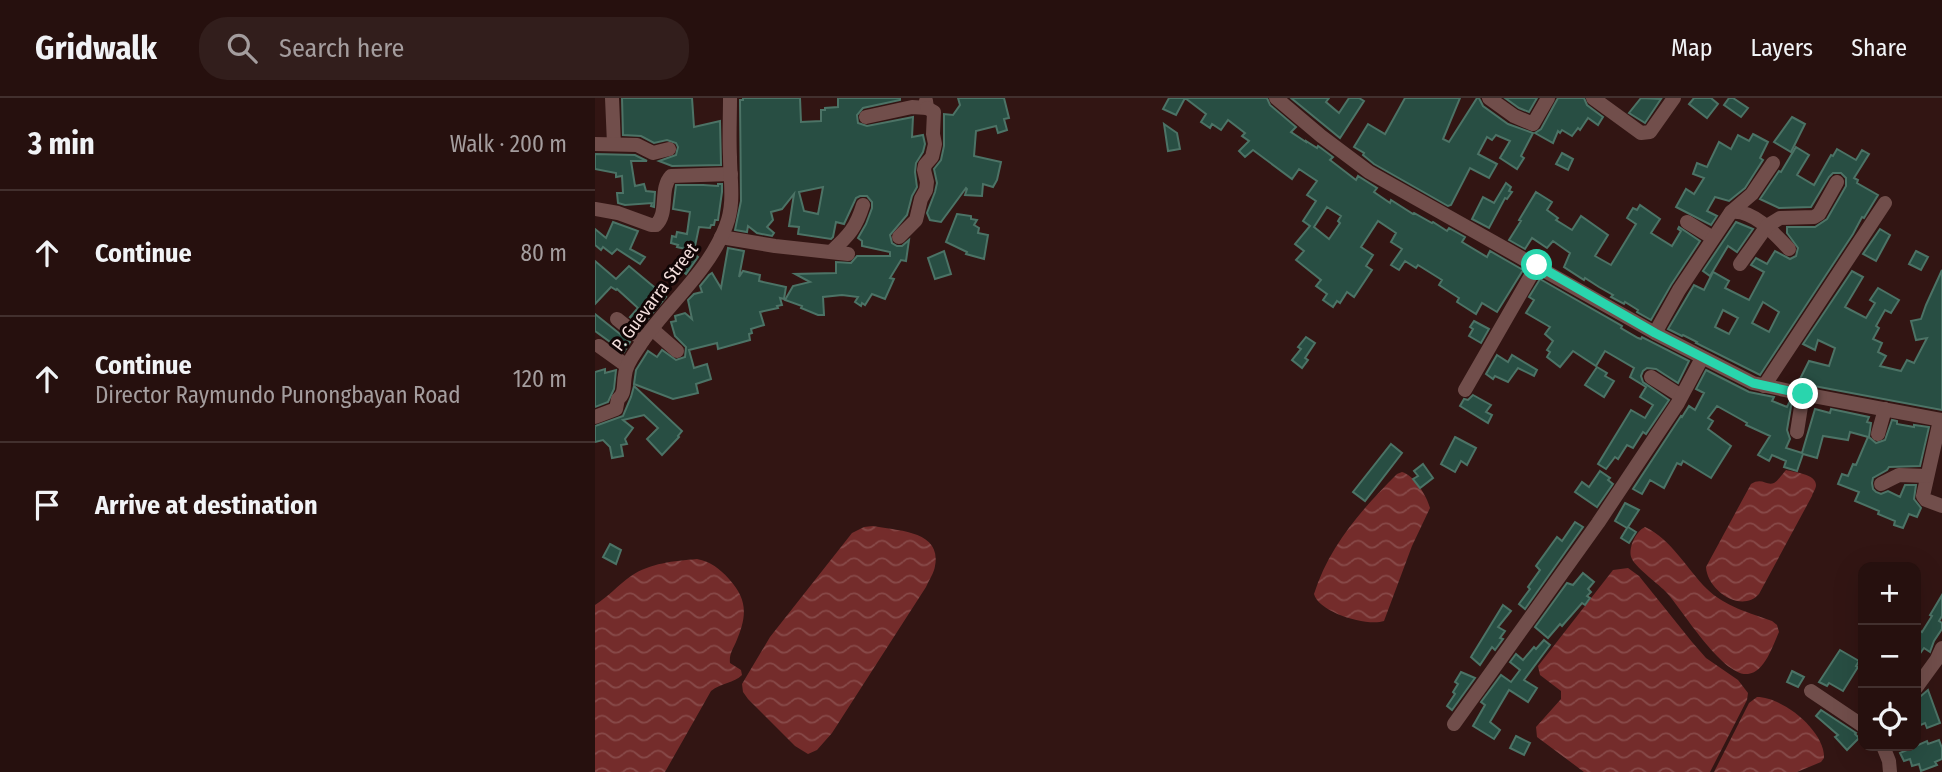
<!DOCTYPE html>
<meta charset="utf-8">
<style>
body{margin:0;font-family:"Fira Sans Condensed",sans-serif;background:#321e1c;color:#f1f3f6}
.controls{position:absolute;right:21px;bottom:21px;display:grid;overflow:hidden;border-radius:14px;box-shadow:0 7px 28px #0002}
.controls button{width:63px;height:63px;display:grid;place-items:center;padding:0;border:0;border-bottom:2px solid #42302e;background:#26100e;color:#f1f3f6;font:35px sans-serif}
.stop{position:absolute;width:21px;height:21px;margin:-16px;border:5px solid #29d5ad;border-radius:50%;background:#fff}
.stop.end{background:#29d5ad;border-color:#fff;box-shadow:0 2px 7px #0008}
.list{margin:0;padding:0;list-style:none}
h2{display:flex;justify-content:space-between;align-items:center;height:91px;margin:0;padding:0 28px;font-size:30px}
h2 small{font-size:23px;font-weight:400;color:#a49d9e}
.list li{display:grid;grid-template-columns:46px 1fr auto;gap:21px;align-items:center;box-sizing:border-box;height:126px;padding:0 28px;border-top:2px solid #42302e}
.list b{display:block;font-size:26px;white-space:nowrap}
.list p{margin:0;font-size:23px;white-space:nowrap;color:#a49d9e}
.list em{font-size:23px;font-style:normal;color:#a49d9e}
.icon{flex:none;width:38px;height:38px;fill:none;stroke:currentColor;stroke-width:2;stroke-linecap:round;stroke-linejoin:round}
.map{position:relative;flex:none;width:1347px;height:674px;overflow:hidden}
header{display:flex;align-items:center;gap:42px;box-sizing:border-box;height:98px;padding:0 35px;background:#26100e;border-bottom:2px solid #42302e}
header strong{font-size:33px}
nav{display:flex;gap:38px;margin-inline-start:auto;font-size:24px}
.search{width:490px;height:63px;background:#321e1c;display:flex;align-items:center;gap:18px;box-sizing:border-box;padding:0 24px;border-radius:28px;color:#a49d9e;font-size:26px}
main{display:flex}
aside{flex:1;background:#26100e}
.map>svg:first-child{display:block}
.water{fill:url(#water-waves)}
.building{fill:#284e43;stroke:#4c7366;stroke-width:2;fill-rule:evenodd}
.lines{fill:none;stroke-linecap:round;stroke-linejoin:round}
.minor{stroke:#714e4b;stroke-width:14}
.route{stroke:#29d5ad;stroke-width:9}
.labels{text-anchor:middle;stroke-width:6;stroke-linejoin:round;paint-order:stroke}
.street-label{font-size:18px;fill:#f4dfdd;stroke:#110505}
</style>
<header>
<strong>Gridwalk</strong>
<div class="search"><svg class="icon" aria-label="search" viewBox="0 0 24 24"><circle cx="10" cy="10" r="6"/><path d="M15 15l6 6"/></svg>Search here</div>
<nav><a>Map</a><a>Layers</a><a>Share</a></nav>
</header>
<main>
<aside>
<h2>3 min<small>Walk · 200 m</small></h2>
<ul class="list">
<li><svg class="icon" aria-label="ahead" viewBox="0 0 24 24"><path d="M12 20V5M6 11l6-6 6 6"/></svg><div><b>Continue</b></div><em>80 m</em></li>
<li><svg class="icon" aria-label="ahead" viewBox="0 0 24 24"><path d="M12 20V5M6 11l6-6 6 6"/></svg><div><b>Continue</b><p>Director Raymundo Punongbayan Road</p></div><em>120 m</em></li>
<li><svg class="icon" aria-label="arrive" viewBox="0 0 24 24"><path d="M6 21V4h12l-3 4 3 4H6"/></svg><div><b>Arrive at destination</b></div></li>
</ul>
</aside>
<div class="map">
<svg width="1347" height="674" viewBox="0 0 1347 674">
<defs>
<pattern id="water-waves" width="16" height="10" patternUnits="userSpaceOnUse" patternTransform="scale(1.75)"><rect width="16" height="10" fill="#742c2b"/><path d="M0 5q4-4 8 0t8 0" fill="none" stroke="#884a49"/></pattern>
</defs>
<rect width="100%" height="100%" fill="#321513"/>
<!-- water -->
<g class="water">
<path d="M 1191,372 C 1199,374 1221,376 1221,387 C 1221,391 1218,394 1217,398 L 1164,496 C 1146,516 1112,492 1111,469 L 1156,386 C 1167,379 1171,388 1179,385 C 1183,383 1188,375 1191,372 Z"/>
<path d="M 807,374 C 819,377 832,398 835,410 L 817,448 L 789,523 C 772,529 723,514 719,496 C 734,448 767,411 802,376 Z"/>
<path d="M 278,428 C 302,433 347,432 340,468 C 339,475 334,482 331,489 L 237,635 L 222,652 L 213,656 L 200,648 L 153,601 L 148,594 L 147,586 L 175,539 L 257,435 L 269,429 Z"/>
<path d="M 1050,429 C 1077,442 1092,471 1112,491 C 1129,508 1155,515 1177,523 L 1182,527 L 1184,534 C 1178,547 1170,574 1153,576 C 1128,579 1088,513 1072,495 C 1064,486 1042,471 1037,461 C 1032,451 1041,433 1050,429 Z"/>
<path d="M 102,461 C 116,464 124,470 134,481 C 153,502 152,518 141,544 C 138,551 134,556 135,565 L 146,572 L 147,577 C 139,585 126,585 116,593 L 70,674 L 0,674 L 0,507 C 13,499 23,487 36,478 C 55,465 79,463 102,461 Z"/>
<path d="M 1033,470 L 1044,478 L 1097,544 L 1111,560 L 1143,582 L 1153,595 L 1152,602 L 1115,674 L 989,674 L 942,639 L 941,629 L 966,601 L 966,593 L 945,577 L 943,568 L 1018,472 Z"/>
<path d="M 1162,599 C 1188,599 1230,633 1229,660 L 1226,664 L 1202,674 L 1119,674 L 1154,605 Z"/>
</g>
<!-- building -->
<g class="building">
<path d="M 27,0 L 97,0 L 99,29 L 125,23 L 126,67 L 77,68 L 64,63 L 81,57 L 83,49 L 81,45 L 72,42 L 59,45 L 46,38 L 28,37 Z"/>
<path d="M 148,0 L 205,0 L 206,24 L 226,23 L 226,12 L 230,12 L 230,10 L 243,9 L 243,0 L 305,0 L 305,2 L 268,10 L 262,17 L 263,25 L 272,28 L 318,19 L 317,39 L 328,37 L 330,46 L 328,54 L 321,65 L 320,74 L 322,89 L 317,98 L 312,117 L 295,137 L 297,145 L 302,148 L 307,148 L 314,142 L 311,163 L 306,162 L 295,180 L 299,181 L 290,201 L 277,196 L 270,207 L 267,205 L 266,208 L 260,204 L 263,199 L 247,197 L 228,199 L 229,217 L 223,217 L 206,210 L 207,208 L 190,202 L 198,188 L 215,184 L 200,176 L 241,175 L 241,164 L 256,165 L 262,158 L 295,158 L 295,154 L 267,148 L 267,143 L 263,140 L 271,126 L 277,110 L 277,104 L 272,98 L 265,98 L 261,100 L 249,126 L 241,124 L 238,139 L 236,141 L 203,136 L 204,129 L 194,128 L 199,96 L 187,111 L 176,114 L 178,122 L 172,129 L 179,135 L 177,138 L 162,135 L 153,128 L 152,134 L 140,132 L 146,103 L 145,2 L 148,2 ZM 228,89 L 223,116 L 209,113 L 204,94 Z"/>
<path d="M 363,0 L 409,0 L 414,20 L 409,21 L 412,32 L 403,35 L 401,28 L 381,33 L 379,58 L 406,64 L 402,82 L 398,89 L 388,86 L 387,98 L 370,97 L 372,91 L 371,90 L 346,124 L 335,122 L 332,115 L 340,94 L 342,85 L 339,71 L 346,62 L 349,48 L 349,16 L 358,17 L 365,7 Z"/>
<path d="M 574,0 L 672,0 L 675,7 L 701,29 L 696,34 L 711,44 L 711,43 L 722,50 L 723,48 L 726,50 L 738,59 L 735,62 L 761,82 L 763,78 L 782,90 L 779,94 L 795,105 L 796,102 L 818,116 L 819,115 L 837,125 L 838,124 L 852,133 L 854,130 L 870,139 L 867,144 L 892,159 L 895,153 L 928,172 L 902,214 L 887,205 L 881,216 L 862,204 L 864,200 L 844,187 L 847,182 L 823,167 L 821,170 L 810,163 L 804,172 L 796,167 L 807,151 L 796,144 L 801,135 L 783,123 L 766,149 L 778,157 L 771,168 L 777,172 L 759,199 L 752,194 L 745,205 L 742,203 L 738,209 L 728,202 L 732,196 L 721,188 L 726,182 L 701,162 L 709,153 L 700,146 L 715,128 L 708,123 L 721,103 L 712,97 L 722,83 L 704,71 L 697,81 L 658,52 L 650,59 L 644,53 L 654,43 L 647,38 L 650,35 L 633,22 L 626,32 L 617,26 L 615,30 L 606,24 L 611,16 L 590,0 L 581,17 L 568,11 ZM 732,109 L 746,118 L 743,123 L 745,125 L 734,141 L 719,129 Z"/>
<path d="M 696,0 L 734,0 L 731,4 L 744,15 L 754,0 L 764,0 L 769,3 L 745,40 Z"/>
<path d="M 810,0 L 865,0 L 848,41 L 854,44 L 882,0 L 884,0 L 888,8 L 913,26 L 938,35 L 926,58 L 929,60 L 922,71 L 905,60 L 915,43 L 901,37 L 897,42 L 892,39 L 883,56 L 902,66 L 894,80 L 875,70 L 856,107 L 853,108 L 779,66 L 768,57 L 769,55 L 759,49 L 773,26 L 790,36 Z"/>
<path d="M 910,0 L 942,0 L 934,14 L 924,10 Z"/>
<path d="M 963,0 L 989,0 L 992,7 L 1008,19 L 1003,27 L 993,20 L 985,32 L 983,30 L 977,38 L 967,32 L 965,35 L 963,33 L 958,45 L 940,35 L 946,31 Z"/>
<path d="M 1046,0 L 1066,1 L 1050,25 L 1034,15 Z"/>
<path d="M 1099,0 L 1116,0 L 1123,6 L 1112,20 L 1094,6 Z"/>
<path d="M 1134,0 L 1138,0 L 1153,10 L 1146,19 L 1129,7 Z"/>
<path d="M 1197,19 L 1210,26 L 1196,54 L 1179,44 Z"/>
<path d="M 569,26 L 582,35 L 585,51 L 573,53 Z"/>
<path d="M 1158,36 L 1173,44 L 1165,60 L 1168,62 L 1150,90 L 1134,103 L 1120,99 L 1112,113 L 1122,118 L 1116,127 L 1081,109 L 1091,91 L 1099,96 L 1109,80 L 1098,76 L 1102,65 L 1112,69 L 1124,44 L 1136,51 L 1143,37 L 1154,43 Z"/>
<path d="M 1201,49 L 1214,57 L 1202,77 L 1219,87 L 1236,57 L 1238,58 L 1242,51 L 1261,62 L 1267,52 L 1274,56 L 1259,80 L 1263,82 L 1262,85 L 1283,97 L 1269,120 L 1267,119 L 1258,136 L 1165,277 L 1101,245 L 1102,244 L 1088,237 L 1087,238 L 1073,231 L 1099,187 L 1109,192 L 1118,174 L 1134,183 L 1130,190 L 1154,202 L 1169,174 L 1156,167 L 1161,160 L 1172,166 L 1180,153 L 1195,161 L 1201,158 L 1203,150 L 1192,135 L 1192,129 L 1220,129 L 1232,121 L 1251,88 L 1251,80 L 1246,75 L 1238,75 L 1234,79 L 1216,109 L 1184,110 L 1165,101 L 1184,73 L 1186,74 ZM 1168,204 L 1184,214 L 1174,234 L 1157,225 ZM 1128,212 L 1143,220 L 1134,236 L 1120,229 Z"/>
<path d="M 967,55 L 978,61 L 973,72 L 961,66 Z"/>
<path d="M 0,56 L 40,57 L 52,63 L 36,63 L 40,88 L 49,86 L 51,93 L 60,94 L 59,109 L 56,108 L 57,105 L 30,107 L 23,105 L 22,95 L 28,95 L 27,78 L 21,79 L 21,75 L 0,71 Z"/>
<path d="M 911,85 L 916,89 L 914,93 L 917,94 L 912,101 L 910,100 L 894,130 L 877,121 L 888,99 L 899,105 Z"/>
<path d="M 123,86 L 127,86 L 127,94 L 123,122 L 120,122 L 119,127 L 116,127 L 115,130 L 104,129 L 99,153 L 82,149 L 83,147 L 76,145 L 77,138 L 81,139 L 82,134 L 92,136 L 95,114 L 78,111 L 81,87 L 108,87 L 123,88 Z"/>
<path d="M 941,94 L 957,104 L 952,112 L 963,120 L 961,122 L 977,132 L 986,118 L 1013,137 L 1000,158 L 1016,167 L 1041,126 L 1032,120 L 1038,110 L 1042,112 L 1045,107 L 1065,121 L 1056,135 L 1077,148 L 1086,133 L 1083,131 L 1084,129 L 1105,143 L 1076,187 L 1056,222 L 1042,214 L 1043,212 L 1030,204 L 1029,206 L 1016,199 L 1018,197 L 1004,189 L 990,180 L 989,182 L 969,169 L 975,155 L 958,143 L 952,150 L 937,140 L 930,151 L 914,142 L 926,123 L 924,122 Z"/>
<path d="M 362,116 L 376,118 L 376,121 L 382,122 L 379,127 L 384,130 L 383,135 L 393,137 L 389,161 L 371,156 L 372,154 L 351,144 Z"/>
<path d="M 18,124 L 43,133 L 35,151 L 50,159 L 45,166 L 22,151 L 17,156 L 8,149 L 6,152 L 0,147 L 0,131 L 11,140 Z"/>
<path d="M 1141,124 L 1158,131 L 1142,154 L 1133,148 L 1115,178 L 1108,173 Z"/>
<path d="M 1285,131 L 1295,137 L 1281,163 L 1268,156 Z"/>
<path d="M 133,150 L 149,153 L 144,179 L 148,173 L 165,177 L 164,183 L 191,189 L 189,201 L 185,200 L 187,207 L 182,208 L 183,210 L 165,214 L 169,227 L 156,231 L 157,235 L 154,236 L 155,242 L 123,251 L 122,245 L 94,252 L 99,270 L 112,266 L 116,281 L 101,286 L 103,295 L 78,301 L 39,286 L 41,272 L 53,253 L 62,259 L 67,252 L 81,262 L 90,259 L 91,249 L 80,238 L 76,224 L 81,223 L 80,218 L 90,215 L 97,221 L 93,202 L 99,196 L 107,194 L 105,188 L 114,177 L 117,175 L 126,190 Z"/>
<path d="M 349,153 L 356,176 L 340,181 L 333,160 Z"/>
<path d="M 1321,153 L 1333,159 L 1326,172 L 1314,166 Z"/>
<path d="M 96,154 L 103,159 L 91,176 L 84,170 Z"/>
<path d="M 0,163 L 21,181 L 34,168 L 71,199 L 47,228 L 35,219 L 43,210 L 22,191 L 21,192 L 16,189 L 0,206 Z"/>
<path d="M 1347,172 L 1347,312 L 1203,285 L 1214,263 L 1234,268 L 1240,250 L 1223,242 L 1220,252 L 1208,246 L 1257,173 L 1268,179 L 1250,209 L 1271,220 L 1280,205 L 1275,202 L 1283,190 L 1304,202 L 1296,215 L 1290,212 L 1281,228 L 1284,230 L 1278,241 L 1287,245 L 1283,254 L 1291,258 L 1285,268 L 1306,273 L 1312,262 L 1319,265 L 1332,240 L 1321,242 L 1316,223 L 1326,221 L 1331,207 Z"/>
<path d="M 945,181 L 1027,228 L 1026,230 L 1043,240 L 1046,241 L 1047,239 L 1094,263 L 1083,285 L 1061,271 L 1052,270 L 1048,273 L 1046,278 L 1048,284 L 1074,302 L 1051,336 L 1048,334 L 1038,350 L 1032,347 L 1023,361 L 1020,359 L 1011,371 L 1003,366 L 1036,312 L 1050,320 L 1058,307 L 1045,299 L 1051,289 L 1035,279 L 1039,270 L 1010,253 L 1001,268 L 978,253 L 965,269 L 952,259 L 955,254 L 952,252 L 958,243 L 950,236 L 955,229 L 931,215 L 939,202 L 934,199 Z"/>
<path d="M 0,216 L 35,244 L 29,254 L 0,233 Z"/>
<path d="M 879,223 L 894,231 L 886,245 L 874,238 L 878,231 L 875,229 Z"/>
<path d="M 711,239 L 720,245 L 710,260 L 713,262 L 707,270 L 697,262 L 706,251 L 703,249 Z"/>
<path d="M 902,257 L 913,264 L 917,257 L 942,272 L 939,278 L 923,270 L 913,284 L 900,278 L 898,281 L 891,276 Z"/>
<path d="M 1002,269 L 1012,275 L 1010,278 L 1019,283 L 1009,299 L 990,287 Z"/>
<path d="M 10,271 L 10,275 L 21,272 L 19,291 L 13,304 L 0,309 L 0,274 Z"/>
<path d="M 1111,272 L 1154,294 L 1179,299 L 1177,303 L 1192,309 L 1195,303 L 1197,303 L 1192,332 L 1195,341 L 1191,350 L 1207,355 L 1220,311 L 1235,315 L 1236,311 L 1274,319 L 1272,324 L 1276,325 L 1274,339 L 1281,345 L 1290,342 L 1297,322 L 1302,323 L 1302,326 L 1319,329 L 1319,327 L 1334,329 L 1325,368 L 1294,369 L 1292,372 L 1278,380 L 1277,385 L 1278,391 L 1281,394 L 1286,396 L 1293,393 L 1305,399 L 1310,387 L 1321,387 L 1319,401 L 1326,410 L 1322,419 L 1314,416 L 1308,430 L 1299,427 L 1300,423 L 1283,416 L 1284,413 L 1260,403 L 1264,394 L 1243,386 L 1247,376 L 1253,378 L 1258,366 L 1261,367 L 1273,339 L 1255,334 L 1253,342 L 1228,338 L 1222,360 L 1208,356 L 1202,373 L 1189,369 L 1191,363 L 1177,357 L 1174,363 L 1163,357 L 1175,338 L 1151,327 L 1152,325 L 1147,322 L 1122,308 L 1113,320 L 1118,323 L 1113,331 L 1136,348 L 1116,380 L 1088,363 L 1086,367 L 1082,365 L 1069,390 L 1055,382 L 1047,396 L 1038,391 L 1086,318 L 1087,319 L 1094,308 L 1100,312 L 1109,295 L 1101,291 Z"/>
<path d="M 39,288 L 87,333 L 83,338 L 84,339 L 67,357 L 52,341 L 63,330 L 49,317 L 28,322 L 38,330 L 30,341 L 32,346 L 26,347 L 28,358 L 17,360 L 15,349 L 8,342 L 0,344 L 0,328 L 28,318 L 36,299 Z"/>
<path d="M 878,297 L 896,307 L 891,314 L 897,317 L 893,325 L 865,308 L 869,301 L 873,302 Z"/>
<path d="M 860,339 L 881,350 L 872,367 L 866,363 L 860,374 L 846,366 Z"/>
<path d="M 796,346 L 807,355 L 770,403 L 758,394 Z"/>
<path d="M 828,366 L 838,380 L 825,390 L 818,381 L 823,378 L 819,373 Z"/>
<path d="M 1005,373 L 1015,380 L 1013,382 L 1018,386 L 1002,409 L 980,394 L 987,384 L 994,389 Z"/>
<path d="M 1030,405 L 1044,412 L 1033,429 L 1041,434 L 1034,445 L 1026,440 L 1032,430 L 1020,423 Z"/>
<path d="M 980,424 L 988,429 L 930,511 L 924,506 L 935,491 L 933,489 L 945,472 L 941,468 L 962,439 L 967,443 Z"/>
<path d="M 15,446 L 26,452 L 21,466 L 8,459 Z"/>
<path d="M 988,475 L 999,484 L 993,491 L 996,494 L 992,498 L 995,500 L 990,507 L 987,505 L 967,528 L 965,526 L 953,540 L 940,529 L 972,485 L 978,487 Z"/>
<path d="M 1347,497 L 1347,518 L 1344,523 L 1347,525 L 1347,531 L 1339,543 L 1335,554 L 1329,550 L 1321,561 L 1321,530 L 1327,534 L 1337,518 L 1335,517 Z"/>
<path d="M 908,507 L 916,513 L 903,529 L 910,533 L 905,540 L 908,541 L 900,552 L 897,549 L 885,567 L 876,559 Z"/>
<path d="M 949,542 L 955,547 L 929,582 L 942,590 L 933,604 L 914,592 L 895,624 L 905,632 L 899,641 L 878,628 L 890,607 L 886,604 L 906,577 L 916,584 L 925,572 L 915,564 L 921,556 L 928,562 L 939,549 L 941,551 Z"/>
<path d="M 1245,552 L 1264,563 L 1261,568 L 1263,569 L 1248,593 L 1234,585 L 1232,588 L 1224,584 Z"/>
<path d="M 1197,573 L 1209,579 L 1203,589 L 1192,584 Z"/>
<path d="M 866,574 L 880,580 L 857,612 L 852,608 L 860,596 L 858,594 L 863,586 L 860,584 Z"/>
<path d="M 1333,592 L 1345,625 L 1332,630 L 1330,625 L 1321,629 L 1321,600 L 1326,598 Z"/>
<path d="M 1226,612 L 1261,635 L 1260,636 L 1264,640 L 1252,652 L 1240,639 L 1243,637 L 1221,618 Z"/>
<path d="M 921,638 L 935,645 L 929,657 L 915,650 Z"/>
<path d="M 1344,642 L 1347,650 L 1347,661 L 1340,664 L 1342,667 L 1326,673 L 1324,666 L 1317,668 L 1315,661 L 1309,663 L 1305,655 L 1332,643 L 1333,646 Z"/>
</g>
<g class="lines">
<!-- minor -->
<g class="minor">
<path d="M 17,0 L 19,46"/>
<path d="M 681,0 L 726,38 L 774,74 L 1060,235 L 1158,285 L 1208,296 L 1347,322"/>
<path d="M 894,0 L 919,18 L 938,26 L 953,0"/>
<path d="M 998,0 L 1046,35 L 1055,34 L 1079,0"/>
<path d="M 271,19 L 317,9 L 332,10 L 331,3"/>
<path d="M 0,46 L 42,47 L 58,55 L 74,51"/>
<path d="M 0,111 L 23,115 L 56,127 L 61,127 C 74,115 64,91 76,78 L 136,76"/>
<path d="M 1136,114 C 1158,111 1180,136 1194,151"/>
<path d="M 1092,124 L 1118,140"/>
<path d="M 126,139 L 180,148 L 253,156"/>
<path d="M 304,139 L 321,122 L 326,101 L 331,92 L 332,84 L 329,72 L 330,67 L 337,59 L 340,46 L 338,36 L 339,14 L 332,10"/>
<path d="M 237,153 C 254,137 261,130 268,107"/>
<path d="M 1145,166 L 1172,128 L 1185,120 L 1219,119 L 1224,116 L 1242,84"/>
<path d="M 22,221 L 48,242"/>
<path d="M 57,231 L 82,253"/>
<path d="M 1060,235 L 1084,192 L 1136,114 L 1157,96 L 1178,65"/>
<path d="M 4,248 L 32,268"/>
<path d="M 1056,279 L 1086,298"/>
<path d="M 1169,288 L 1290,105"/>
<path d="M 870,292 L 942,167"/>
<path d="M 0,319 L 21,311 L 23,301 C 31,295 28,286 30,277 C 31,265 41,254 47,244 C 74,205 114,173 131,128 C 140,105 135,82 135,59 C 134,39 135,20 135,0"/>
<path d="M 1345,322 L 1328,398 L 1331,402 L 1347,408"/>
<path d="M 1202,334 L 1208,296"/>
<path d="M 1283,336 L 1290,311"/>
<path d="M 1286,386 L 1304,377 L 1332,378"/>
<path d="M 1321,590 L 1342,561 L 1347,550"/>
<path d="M 1216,593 L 1268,628"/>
<path d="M 859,626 L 1003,425 L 1083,305 L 1107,260"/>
<path d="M 1288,648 L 1294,663 L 1295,674"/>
</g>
</g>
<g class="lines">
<!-- route -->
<path class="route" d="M 942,167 L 1060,235 L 1158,285 L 1208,296"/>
</g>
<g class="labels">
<!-- street labels -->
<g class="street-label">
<text transform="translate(60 199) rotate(-53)" y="6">P. Guevarra Street</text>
</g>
</g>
</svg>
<div class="controls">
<button>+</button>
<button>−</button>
<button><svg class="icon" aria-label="locate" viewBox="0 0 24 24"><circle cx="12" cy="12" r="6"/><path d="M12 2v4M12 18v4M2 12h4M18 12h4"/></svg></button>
</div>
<div class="stop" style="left:942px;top:167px"></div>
<div class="stop end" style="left:1208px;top:296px"></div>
</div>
</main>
